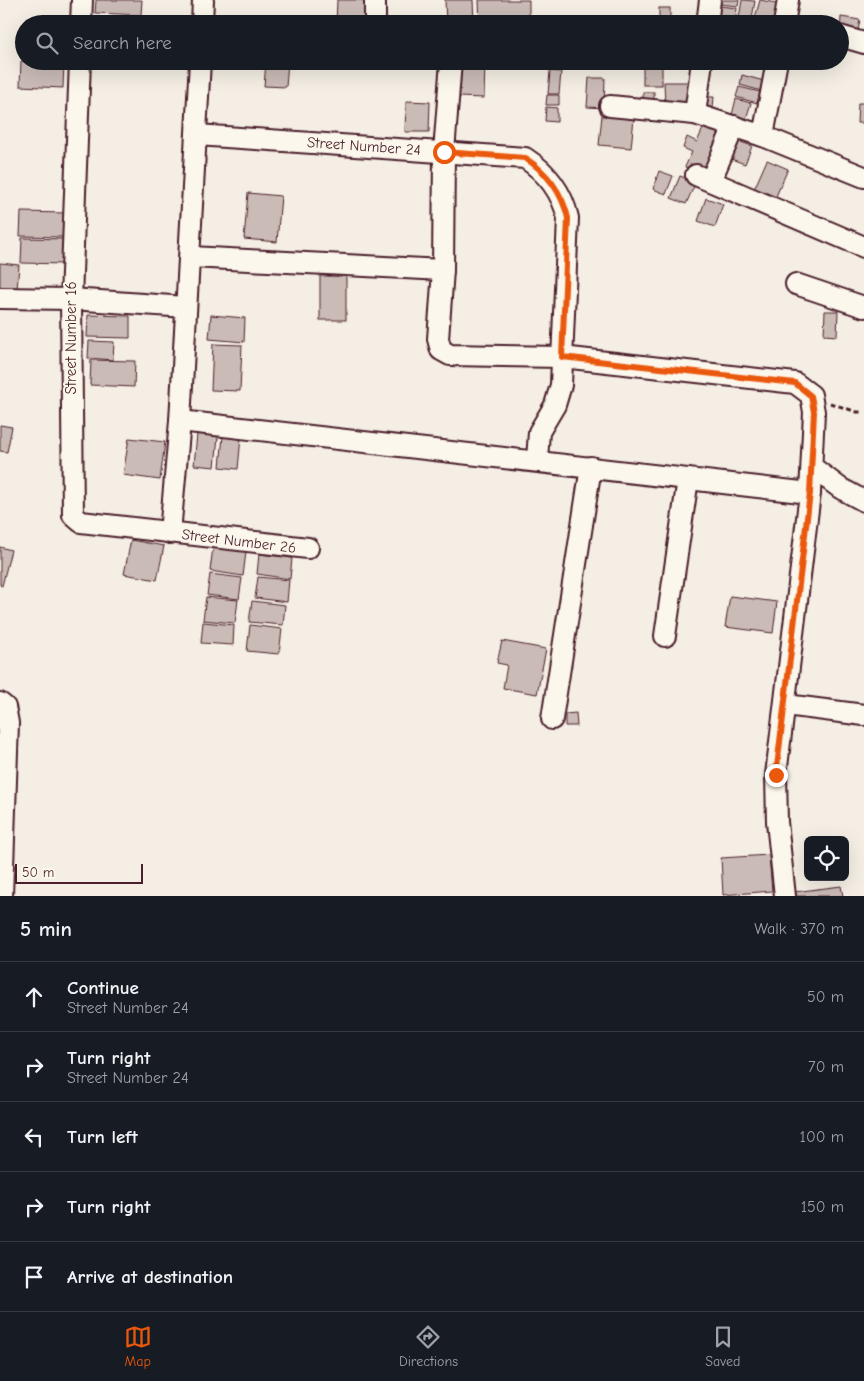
<!DOCTYPE html>
<meta charset="utf-8">
<style>
body{margin:0;font-family:"Comic Neue",sans-serif;background:#242831;color:#f1f3f6}
.controls{position:absolute;right:15px;bottom:15px;display:grid;overflow:hidden;border-radius:8px;box-shadow:0 5px 20px #0002}
.controls button{width:45px;height:45px;display:grid;place-items:center;padding:0;border:0;border-bottom:1px solid #363941;background:#171b24;color:#f1f3f6;font:25px sans-serif}
.scale{position:absolute;left:15px;bottom:12px;width:128px;box-sizing:border-box;padding-left:5px;border:2px solid #4a1f2b;border-top:0;font-size:14px;line-height:18px;white-space:nowrap;color:#4a1f2b;-webkit-text-stroke:4px #fbf7ec;paint-order:stroke}
.stop{position:absolute;width:15px;height:15px;margin:-11px;border:4px solid #ea580c;border-radius:50%;background:#fff}
.stop.end{background:#ea580c;border-color:#fff;box-shadow:0 1px 5px #0008}
.list{margin:0;padding:0;list-style:none}
h2{display:flex;justify-content:space-between;align-items:center;height:65px;margin:0;padding:0 20px;font-size:21px}
h2 small{font-size:16px;font-weight:400;color:#9ea1a6}
.list li{display:grid;grid-template-columns:32px 1fr auto;gap:15px;align-items:center;box-sizing:border-box;height:70px;padding:0 20px;border-top:1px solid #363941}
.list b{display:block;font-size:19px;white-space:nowrap}
.list p{margin:0;font-size:16px;white-space:nowrap;color:#9ea1a6}
.list em{font-size:16px;font-style:normal;color:#9ea1a6}
.icon{flex:none;width:28px;height:28px;fill:none;stroke:currentColor;stroke-width:2;stroke-linecap:round;stroke-linejoin:round}
.map{position:relative;flex:none;width:864px;height:896px;overflow:hidden}
.search{position:absolute;background:#171b24;box-shadow:0 5px 20px #0002;left:15px;right:15px;top:15px;height:55px;display:flex;align-items:center;gap:12px;box-sizing:border-box;padding:0 18px;border-radius:28px;color:#9ea1a6;font-size:19px}
.sheet{height:415px;background:#171b24}
nav{display:flex;justify-content:space-around;align-items:center;box-sizing:border-box;height:70px;border-top:1px solid #363941;background:#171b24;font-size:14px;color:#9ea1a6}
nav a{display:grid;justify-items:center;gap:2px}
nav .on{color:#ea580c}
.map>svg:first-child{display:block}
.building{fill:#cabbb6;stroke:#4a1f2b}
.lines{fill:none;stroke-linecap:round;stroke-linejoin:round}
.minor-casing{stroke:#4a1f2b;stroke-width:24}
.path{stroke:#4a1f2b;stroke-width:3;stroke-dasharray:5 4;stroke-linecap:butt}
.minor{stroke:#fbf7ec;stroke-width:20}
.route{stroke:#ea580c;stroke-width:6}
.labels{text-anchor:middle;stroke-width:4;stroke-linejoin:round;paint-order:stroke}
.street-label{font-size:15px;fill:#4a1f2b;stroke:#fbf7ec}
</style>
<div class="map">
<svg width="864" height="896" viewBox="0 0 864 896">
<rect width="100%" height="100%" fill="#f4eee4"/>
<filter id="ink" filterUnits="userSpaceOnUse"><feTurbulence type="fractalNoise" baseFrequency=".02" numOctaves="2"/><feDisplacementMap in="SourceGraphic" scale="10" xChannelSelector="R" yChannelSelector="G"/><feConvolveMatrix kernelMatrix="1 2 1 2 8 2 1 2 1" color-interpolation-filters="sRGB"/></filter>
<g filter="url(#ink)">
<!-- building -->
<g class="building">
<path d="M 96,0 L 142,0 L 141,15 L 95,13 Z"/>
<path d="M 337,0 L 365,0 L 365,24 L 336,24 Z"/>
<path d="M 445,0 L 473,0 L 474,24 L 446,24 Z"/>
<path d="M 479,0 L 529,0 L 529,24 L 480,24 Z"/>
<path d="M 719,0 L 739,0 L 738,6 L 719,4 Z"/>
<path d="M 742,0 L 755,1 L 751,24 L 738,24 Z"/>
<path d="M 760,0 L 782,4 L 777,24 L 755,18 Z"/>
<path d="M 719,6 L 737,8 L 736,17 L 717,15 Z"/>
<rect x="659" y="8" width="11" height="14"/>
<path d="M 717,15 L 736,18 L 735,24 L 716,24 Z"/>
<path d="M 841,17 L 860,20 L 857,36 L 840,33 Z"/>
<path d="M 26,18 L 39,18 L 38,24 L 26,24 Z"/>
<path d="M 21,61 L 64,62 L 63,88 L 20,86 Z"/>
<path d="M 266,61 L 288,61 L 286,87 L 264,86 Z"/>
<path d="M 459,61 L 485,62 L 484,98 L 458,97 Z"/>
<rect x="643" y="62" width="19" height="23"/>
<path d="M 550,71 L 561,72 L 559,94 L 548,94 Z"/>
<path d="M 742,75 L 764,81 L 762,91 L 740,85 Z"/>
<path d="M 589,78 L 605,78 L 604,108 L 587,107 Z"/>
<path d="M 664,82 L 688,82 L 688,106 L 665,106 Z"/>
<path d="M 739,87 L 760,92 L 757,103 L 736,97 Z"/>
<rect x="643" y="92" width="11" height="11"/>
<path d="M 547,95 L 559,95 L 559,105 L 546,105 Z"/>
<path d="M 704,97 L 714,97 L 713,108 L 704,107 Z"/>
<path d="M 736,99 L 751,103 L 746,119 L 732,115 Z"/>
<path d="M 406,101 L 430,102 L 429,132 L 405,132 Z"/>
<path d="M 858,103 L 864,103 L 864,123 L 857,123 Z"/>
<path d="M 546,107 L 557,108 L 557,122 L 545,121 Z"/>
<path d="M 602,115 L 634,118 L 631,148 L 599,145 Z"/>
<path d="M 705,124 L 724,133 L 704,176 L 685,167 L 692,152 L 683,148 L 687,137 L 697,142 Z"/>
<path d="M 738,141 L 752,146 L 745,164 L 731,159 Z"/>
<path d="M 767,160 L 788,169 L 773,203 L 752,194 Z"/>
<path d="M 659,171 L 673,176 L 666,194 L 653,189 Z"/>
<path d="M 680,176 L 696,182 L 686,204 L 671,198 Z"/>
<path d="M 248,193 L 281,196 L 277,242 L 244,239 Z"/>
<path d="M 706,198 L 723,204 L 715,227 L 698,221 Z"/>
<path d="M 21,212 L 65,213 L 64,237 L 20,236 Z"/>
<path d="M 22,238 L 66,239 L 65,264 L 21,263 Z"/>
<path d="M 0,263 L 19,265 L 17,290 L 0,289 Z"/>
<rect x="320" y="276" width="26" height="44"/>
<path d="M 825,311 L 838,311 L 837,336 L 824,335 Z"/>
<path d="M 88,315 L 130,316 L 130,338 L 87,337 Z"/>
<path d="M 211,315 L 245,318 L 244,342 L 209,339 Z"/>
<path d="M 89,341 L 114,342 L 113,360 L 88,358 Z"/>
<path d="M 213,344 L 242,345 L 240,391 L 211,390 Z"/>
<path d="M 91,360 L 135,361 L 134,387 L 90,385 Z"/>
<path d="M 0,425 L 12,427 L 7,452 L 0,451 Z"/>
<path d="M 197,434 L 218,436 L 215,467 L 194,465 Z"/>
<path d="M 223,436 L 241,437 L 238,469 L 220,467 Z"/>
<path d="M 129,438 L 165,442 L 160,480 L 123,475 Z"/>
<path d="M 131,540 L 164,546 L 157,580 L 124,574 Z"/>
<path d="M 0,547 L 11,550 L 2,586 L 0,585 Z"/>
<path d="M 213,547 L 246,552 L 243,576 L 210,571 Z"/>
<path d="M 259,554 L 292,558 L 290,579 L 257,574 Z"/>
<path d="M 210,574 L 242,578 L 239,599 L 207,595 Z"/>
<path d="M 258,577 L 289,580 L 287,602 L 255,598 Z"/>
<path d="M 730,596 L 777,602 L 773,633 L 725,627 Z"/>
<path d="M 206,597 L 238,600 L 235,623 L 203,620 Z"/>
<path d="M 252,601 L 285,605 L 283,625 L 249,622 Z"/>
<path d="M 203,622 L 234,625 L 233,645 L 201,643 Z"/>
<path d="M 250,625 L 282,629 L 279,654 L 247,651 Z"/>
<path d="M 502,641 L 546,649 L 537,694 L 503,688 L 507,665 L 497,663 Z"/>
<path d="M 576,713 L 577,726 L 565,726 L 565,714 Z"/>
<path d="M 769,855 L 772,891 L 723,895 L 721,858 Z"/>
<path d="M 841,886 L 843,896 L 795,896 L 794,892 Z"/>
</g>
<g class="lines">
<!-- minor casing -->
<g class="minor-casing">
<g id="minor">
<path d="M 81,24 L 82,0"/>
<path d="M 202,24 L 203,0"/>
<path d="M 375,24 L 375,0"/>
<path d="M 707,24 L 710,0"/>
<path d="M 784,24 L 788,0"/>
<path d="M 840,36 L 864,43"/>
<path d="M 80,61 L 71,299 L 73,515 L 81,522 L 308,548"/>
<path d="M 451,61 L 444,152 L 443,270 L 438,339 L 441,350 L 450,355 L 562,357 L 795,383 L 811,395 L 814,412 L 810,493 L 776,775 L 777,822 L 785,896"/>
<path d="M 610,106 L 695,114 L 763,136 L 864,177"/>
<path d="M 695,114 L 702,61"/>
<path d="M 197,135 L 525,158 C 548,173 562,192 568,218 L 561,385 L 555,405 L 539,432 L 537,460"/>
<path d="M 763,136 L 777,61"/>
<path d="M 696,175 L 864,247"/>
<path d="M 711,180 L 734,126"/>
<path d="M 191,257 L 443,270"/>
<path d="M 796,284 L 864,307"/>
<path d="M 0,298 L 71,299 L 186,307"/>
<path d="M 180,421 L 810,493"/>
<path d="M 812,467 L 840,488 L 864,501"/>
<path d="M 170,533 L 180,421 L 200,61"/>
<path d="M 665,636 L 688,479"/>
<path d="M 0,703 L 5,707 L 8,723 L 2,896"/>
<path d="M 786,705 L 864,715"/>
<path d="M 552,719 L 591,467"/>
</g>
</g>
<!-- path -->
<path class="path" d="M 830,403 L 857,412 L 864,412"/>
<!-- minor -->
<use href="#minor" class="minor"/>
</g>
</g>
<g class="lines" filter="url(#ink)">
<!-- route -->
<path class="route" d="M 444,152 L 525,158 C 548,173 562,192 568,218 L 562,357 L 795,383 L 811,396 L 814,412 L 810,493 L 776,775"/>
</g>
<g class="labels">
<!-- street labels -->
<g class="street-label">
<text transform="translate(364 146) rotate(4)" y="5">Street Number 24</text>
<text transform="translate(71 338) rotate(-90)" y="5">Street Number 16</text>
<text transform="translate(239 541) rotate(7)" y="5">Street Number 26</text>
</g>
</g>
</svg>
<div class="controls">
<button><svg class="icon" aria-label="locate" viewBox="0 0 24 24"><circle cx="12" cy="12" r="6"/><path d="M12 2v4M12 18v4M2 12h4M18 12h4"/></svg></button>
</div>
<div class="scale">50 m</div>
<div class="stop" style="left:444px;top:152px"></div>
<div class="stop end" style="left:776px;top:775px"></div>
<div class="search"><svg class="icon" aria-label="search" viewBox="0 0 24 24"><circle cx="10" cy="10" r="6"/><path d="M15 15l6 6"/></svg>Search here</div>
</div>
<section class="sheet">
<h2>5 min<small>Walk · 370 m</small></h2>
<ul class="list">
<li><svg class="icon" aria-label="ahead" viewBox="0 0 24 24"><path d="M12 20V5M6 11l6-6 6 6"/></svg><div><b>Continue</b><p>Street Number 24</p></div><em>50 m</em></li>
<li><svg class="icon" aria-label="right" viewBox="0 0 24 24"><path d="M7 20v-9h11M14 6l5 5-5 5"/></svg><div><b>Turn right</b><p>Street Number 24</p></div><em>70 m</em></li>
<li><svg class="icon" aria-label="left" viewBox="0 0 24 24"><path d="M17 20v-9H6M10 6l-5 5 5 5"/></svg><div><b>Turn left</b></div><em>100 m</em></li>
<li><svg class="icon" aria-label="right" viewBox="0 0 24 24"><path d="M7 20v-9h11M14 6l5 5-5 5"/></svg><div><b>Turn right</b></div><em>150 m</em></li>
<li><svg class="icon" aria-label="arrive" viewBox="0 0 24 24"><path d="M6 21V4h12l-3 4 3 4H6"/></svg><div><b>Arrive at destination</b></div></li>
</ul>
</section>
<nav>
<a class="on"><svg class="icon" aria-label="map" viewBox="0 0 24 24"><path d="M3 6l6-2 6 2 6-2v14l-6 2-6-2-6 2zM9 4v14M15 6v14"/></svg>Map</a>
<a><svg class="icon" aria-label="directions" viewBox="0 0 24 24"><path d="M12 3l9 9-9 9-9-9zM9 14v-3h6M13 9l2 2-2 2"/></svg>Directions</a>
<a><svg class="icon" aria-label="saved" viewBox="0 0 24 24"><path d="M7 4h10v16l-5-4-5 4z"/></svg>Saved</a>
</nav>
